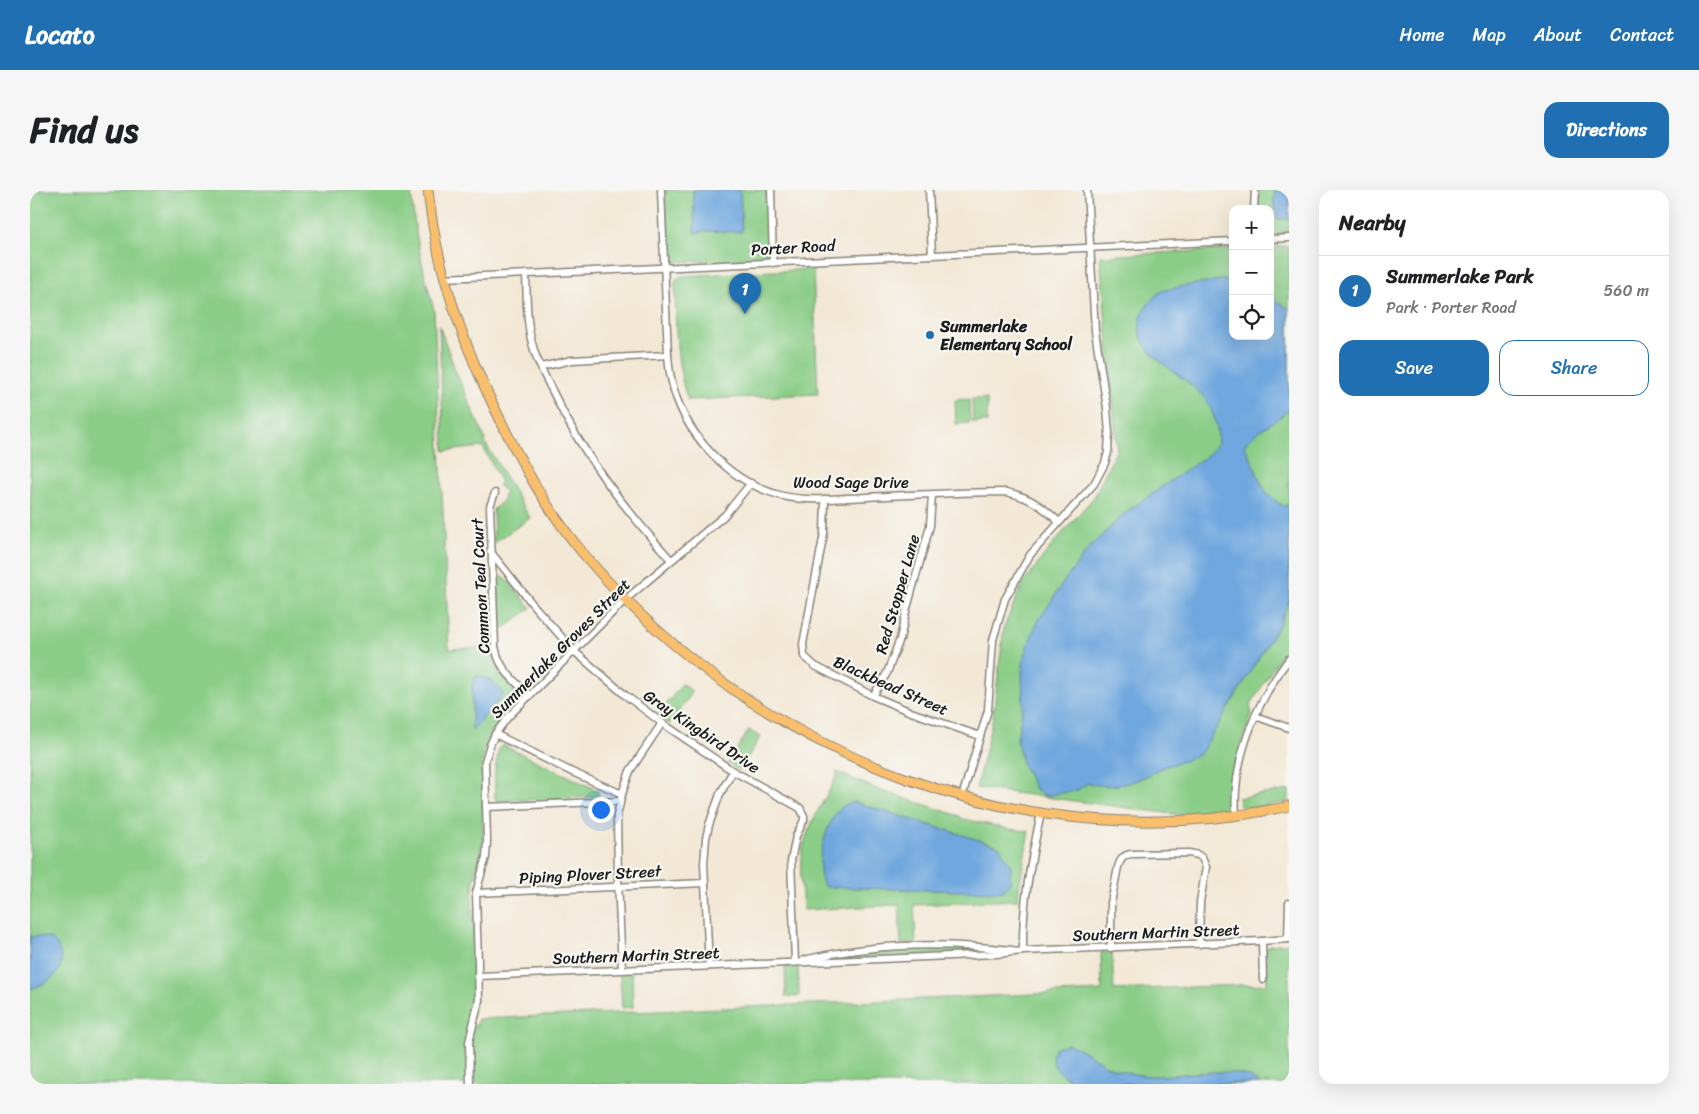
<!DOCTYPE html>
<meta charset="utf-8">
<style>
body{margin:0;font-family:Sriracha,sans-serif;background:#f6f6f6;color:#202124}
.controls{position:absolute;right:15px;top:15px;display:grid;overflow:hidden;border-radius:10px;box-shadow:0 5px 20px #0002}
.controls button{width:45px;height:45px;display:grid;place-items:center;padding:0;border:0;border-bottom:1px solid #e0e0e0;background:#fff;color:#202124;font:25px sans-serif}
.you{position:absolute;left:570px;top:619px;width:18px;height:18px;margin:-12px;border:4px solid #fff;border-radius:50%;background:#1a73e8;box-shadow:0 0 0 8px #1a73e833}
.badge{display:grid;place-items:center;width:32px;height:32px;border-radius:50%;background:#1f6fb2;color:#fff;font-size:16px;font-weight:700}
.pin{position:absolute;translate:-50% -41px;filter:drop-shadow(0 1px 2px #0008)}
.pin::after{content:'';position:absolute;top:26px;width:18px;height:15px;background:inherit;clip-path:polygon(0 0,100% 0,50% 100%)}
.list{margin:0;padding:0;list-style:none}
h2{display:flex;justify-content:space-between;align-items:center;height:65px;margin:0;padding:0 20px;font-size:21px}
h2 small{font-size:16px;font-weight:400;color:#757577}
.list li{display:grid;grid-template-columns:32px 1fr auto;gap:15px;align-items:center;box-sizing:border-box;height:70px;padding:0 20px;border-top:1px solid #e0e0e0}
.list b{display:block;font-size:19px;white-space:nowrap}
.list p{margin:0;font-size:16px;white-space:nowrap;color:#757577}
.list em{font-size:16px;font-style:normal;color:#757577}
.actions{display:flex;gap:10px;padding:15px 20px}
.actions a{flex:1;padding:11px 0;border:1px solid #1f6fb2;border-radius:15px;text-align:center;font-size:18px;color:#1f6fb2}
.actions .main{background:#1f6fb2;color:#fff}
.icon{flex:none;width:28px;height:28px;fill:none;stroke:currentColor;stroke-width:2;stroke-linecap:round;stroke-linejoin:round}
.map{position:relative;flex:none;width:1259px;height:894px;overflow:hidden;border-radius:15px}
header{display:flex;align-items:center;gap:30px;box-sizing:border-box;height:70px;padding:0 25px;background:#1f6fb2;color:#fff}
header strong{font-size:24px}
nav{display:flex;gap:28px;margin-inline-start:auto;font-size:18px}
.intro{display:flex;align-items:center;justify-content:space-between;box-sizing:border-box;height:120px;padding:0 30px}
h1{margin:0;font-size:35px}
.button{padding:12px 22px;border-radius:15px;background:#1f6fb2;color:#fff;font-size:18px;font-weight:700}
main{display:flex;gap:30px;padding:0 30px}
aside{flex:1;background:#fff;border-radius:15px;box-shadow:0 5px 20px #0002}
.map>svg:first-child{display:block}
.green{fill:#8acd87;stroke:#537452}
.water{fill:#6fa7de;stroke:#46627d}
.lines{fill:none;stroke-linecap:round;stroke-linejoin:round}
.minor-casing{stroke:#888278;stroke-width:9}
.major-casing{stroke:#888278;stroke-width:11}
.minor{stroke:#fff;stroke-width:6}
.major{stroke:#f9bf6d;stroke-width:9}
.poi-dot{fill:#1f6fb2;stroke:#f6f6f2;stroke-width:2}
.labels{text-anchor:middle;stroke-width:4.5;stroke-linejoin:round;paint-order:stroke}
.street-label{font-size:16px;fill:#1c1c1c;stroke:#f6f6f2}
.poi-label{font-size:16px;font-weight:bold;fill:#1c1c1c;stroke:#f6f6f2;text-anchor:start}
</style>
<header>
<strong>Locato</strong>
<nav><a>Home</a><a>Map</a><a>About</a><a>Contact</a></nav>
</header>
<div class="intro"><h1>Find us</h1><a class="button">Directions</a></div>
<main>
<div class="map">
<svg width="1259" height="894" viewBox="0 0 1259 894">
<rect width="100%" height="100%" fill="#f6f6f2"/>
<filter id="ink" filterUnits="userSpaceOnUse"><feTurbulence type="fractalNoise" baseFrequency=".02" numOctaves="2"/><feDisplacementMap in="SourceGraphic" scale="10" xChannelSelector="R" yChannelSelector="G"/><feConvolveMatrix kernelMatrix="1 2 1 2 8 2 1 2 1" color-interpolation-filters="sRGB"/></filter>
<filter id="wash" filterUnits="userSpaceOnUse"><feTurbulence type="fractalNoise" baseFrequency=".0096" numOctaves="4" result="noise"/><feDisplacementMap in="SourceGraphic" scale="20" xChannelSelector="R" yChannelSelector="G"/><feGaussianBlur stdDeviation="1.12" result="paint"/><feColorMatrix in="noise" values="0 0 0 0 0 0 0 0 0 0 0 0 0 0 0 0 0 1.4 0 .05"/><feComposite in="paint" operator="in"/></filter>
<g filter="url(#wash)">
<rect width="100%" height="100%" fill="#f3e8d5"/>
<!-- green -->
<g class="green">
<path d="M 0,0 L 381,0 C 384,41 393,80 404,120 L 419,459 L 461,457 L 467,477 L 491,502 L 489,508 L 470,528 L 462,542 L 456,556 L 452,572 L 453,658 L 444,691 L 442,709 L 446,806 L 440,837 L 446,836 L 448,829 L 1072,801 L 1071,762 L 1082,762 L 1084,800 L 1237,794 L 1236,758 L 1240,755 L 1259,753 L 1259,894 L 0,894 Z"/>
<path d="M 635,0 L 737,0 L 741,63 L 738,68 L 731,69 L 642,72 L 638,65 Z"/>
<path d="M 1229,0 L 1259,0 L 1259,44 L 1240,45 L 1240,19 L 1227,19 Z"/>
<path d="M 1259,56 L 1259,457 L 1252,463 L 1220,516 L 1222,524 L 1208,565 L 1203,590 L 1200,617 L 1196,622 L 1158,626 L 946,598 L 963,527 L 974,437 L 993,393 L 1023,354 L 1064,307 L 1087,259 L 1070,66 L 1203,59 L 1203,146 L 1240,146 L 1240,57 Z"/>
<path d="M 783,79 L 788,204 L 658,210 C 644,172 646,130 645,90 L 651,86 Z"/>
<path d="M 409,135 L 426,182 L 456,251 L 454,251 L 500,328 L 464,353 L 463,319 L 472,312 L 475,302 L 468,295 L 471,292 L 453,257 L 414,261 Z"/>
<path d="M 939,209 L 940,233 L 926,234 L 925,210 Z"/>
<path d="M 942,209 L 957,209 L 957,232 L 943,233 Z"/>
<path d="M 471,386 L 476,388 L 501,418 L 468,443 L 466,391 Z"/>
<path d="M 652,494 L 663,502 L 639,534 L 627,526 Z"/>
<path d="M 719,540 L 730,547 L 710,581 L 698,573 Z"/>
<path d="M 473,555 L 567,600 L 569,605 L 566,607 L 467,611 L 465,608 L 465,581 L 469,558 Z"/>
<path d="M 807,582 L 849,600 L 930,626 L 930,628 L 979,639 L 999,641 L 987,710 L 884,715 L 886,753 L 871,754 L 869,715 L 773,720 C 772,700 768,677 773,658 C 778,634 795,609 806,588 Z"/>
<path d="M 1259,600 L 1259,612 L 1215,619 L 1209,614 L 1208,608 Z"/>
<path d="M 912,757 L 968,761 L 805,770 L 790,768 L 864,759 Z"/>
<path d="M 755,776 L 768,776 L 769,806 L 756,807 Z"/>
<path d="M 602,783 L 603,817 L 592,818 L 590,784 Z"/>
</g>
<!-- water -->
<g class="water">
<path d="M 663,0 L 710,0 L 712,42 L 677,41 L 665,43 Z"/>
<path d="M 1245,0 L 1259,0 L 1259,29 L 1248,29 C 1242,20 1244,10 1245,0 Z"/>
<path d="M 1190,90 L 1203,90 L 1203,146 L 1240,146 L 1240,106 L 1259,119 L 1259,220 C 1244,233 1224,241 1214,256 C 1231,281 1224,298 1253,316 L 1259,315 L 1259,410 L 1250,433 L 1171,563 C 1158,571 1145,573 1131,578 C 1125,580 1120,585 1114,587 C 1096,596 1077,598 1058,593 L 1048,600 L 1015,606 L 1005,599 L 992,573 L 987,549 L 993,515 L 992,482 L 995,462 L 1003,442 L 1009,430 L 1035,390 L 1061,356 L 1096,322 L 1178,265 L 1188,253 C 1188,239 1185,225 1177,212 C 1160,183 1094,165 1113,123 C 1116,116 1123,107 1130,102 C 1137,98 1179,92 1190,90 Z"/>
<path d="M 446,486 C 456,485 469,495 473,504 L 442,541 L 442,495 Z"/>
<path d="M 824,612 L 969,656 L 981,676 L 980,693 L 973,701 L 964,702 L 795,697 C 782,679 796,629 813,616 C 816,614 821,613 824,612 Z"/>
<path d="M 7,746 C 10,747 15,747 19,748 C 29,753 35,770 29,780 C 23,790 11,796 0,799 L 0,747 Z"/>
<path d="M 1037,854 C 1052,858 1061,866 1074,874 C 1088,882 1105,885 1122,886 C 1151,887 1207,872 1230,894 L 1049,893 C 1034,888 1014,874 1026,857 Z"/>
</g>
</g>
<g filter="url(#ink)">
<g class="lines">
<!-- minor casing -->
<g class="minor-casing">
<g id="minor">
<path d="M 631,0 L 638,165 C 639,173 639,181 641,188 C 652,243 699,293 753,306 C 780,312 809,308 837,307 C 884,305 931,302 977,302 C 1001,308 1012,316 1029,332"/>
<path d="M 741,0 L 743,73"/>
<path d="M 899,0 L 902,65"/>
<path d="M 1224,19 L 1225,0"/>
<path d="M 1240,49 L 1259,48"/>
<path d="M 496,84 C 497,110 496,136 504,160 C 508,174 516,189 523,202 C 553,266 594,318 641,370"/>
<path d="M 414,88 L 1203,51"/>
<path d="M 511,177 L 542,170 L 638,165"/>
<path d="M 465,303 L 460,316 L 465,456 C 469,480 484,490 500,506"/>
<path d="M 795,309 L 794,343 L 773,454 L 774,466 L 785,476 L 843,506 L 881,522 L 950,546"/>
<path d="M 460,361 L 504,416 L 544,461 L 595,505 L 632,533 L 703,581 L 770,618 L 774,626 L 774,630 L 766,646 L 761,671 L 765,772"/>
<path d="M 843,506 L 857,483 L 870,449 L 877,418 L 900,336 L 902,305"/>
<path d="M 1225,526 L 1259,538"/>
<path d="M 465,544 L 542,582 L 592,604"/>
<path d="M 932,607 L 958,520 L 963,450 L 975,409 L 1000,365 L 1064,294 L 1075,273 L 1078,262 L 1079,243 L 1077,218 L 1065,141 L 1057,0"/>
<path d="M 456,617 L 590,611"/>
<path d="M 1206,624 C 1202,570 1226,512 1259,469"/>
<path d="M 446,703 L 675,693"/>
<path d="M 1258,749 L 1259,713"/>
<path d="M 1232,751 L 1233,790"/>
<path d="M 1081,758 L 1081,713 L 1088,677 C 1090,670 1094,664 1102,664 L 1159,663 L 1168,665 L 1172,668 L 1176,677 L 1170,712 L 1169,754"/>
<path d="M 993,761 C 992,714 1001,670 1011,623"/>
<path d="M 774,770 C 842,753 913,752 982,760"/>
<path d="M 679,776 L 674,673 L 676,648 L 679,635 L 690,604 L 703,581"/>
<path d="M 592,779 L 588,690 L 587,626 L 592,604 L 600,581 L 632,533"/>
<path d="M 448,786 L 967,764 L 993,761 L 1232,751 L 1259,749"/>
<path d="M 440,894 L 439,852 L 449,810 L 446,703 L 456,667 L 457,652 L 455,571 L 460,555 L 465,544 L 478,527 L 595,410 L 695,325 L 721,293"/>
</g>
</g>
<!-- major casing -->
<g class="major-casing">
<path id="major" d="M 398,0 C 406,77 432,152 466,221 C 491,273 519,324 557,368 C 727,567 1000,673 1259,616"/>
</g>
<!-- minor -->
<use href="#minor" class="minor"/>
<!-- major -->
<use href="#major" class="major"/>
</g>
</g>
<!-- markers -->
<circle class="poi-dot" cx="900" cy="145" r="5"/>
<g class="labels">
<!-- street labels -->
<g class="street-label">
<text transform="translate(763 57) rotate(-3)" y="6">Porter Road</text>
<text x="821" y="298">Wood Sage Drive</text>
<text transform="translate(450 396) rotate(-93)" y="6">Common Teal Court</text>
<text transform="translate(867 404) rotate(-74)" y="6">Red Stopper Lane</text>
<text transform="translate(530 458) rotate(-45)" y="6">Summerlake Groves Street</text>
<text transform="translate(861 495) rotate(24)" y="6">Blackbead Street</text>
<text transform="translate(672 541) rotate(34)" y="6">Gray Kingbird Drive</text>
<text transform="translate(560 684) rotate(-3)" y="6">Piping Plover Street</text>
<text transform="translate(1126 742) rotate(-2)" y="6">Southern Martin Street</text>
<text transform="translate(606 765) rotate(-2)" y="6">Southern Martin Street</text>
</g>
<!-- poi labels -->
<g class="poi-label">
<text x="910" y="142">Summerlake<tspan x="910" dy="18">Elementary School</tspan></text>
</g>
</g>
</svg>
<div class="controls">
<button>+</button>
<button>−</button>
<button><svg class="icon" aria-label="locate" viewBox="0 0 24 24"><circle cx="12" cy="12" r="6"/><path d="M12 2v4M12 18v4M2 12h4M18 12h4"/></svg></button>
</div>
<div class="you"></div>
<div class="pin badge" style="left:715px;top:124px">1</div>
</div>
<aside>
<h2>Nearby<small></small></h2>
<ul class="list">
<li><span class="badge">1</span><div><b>Summerlake Park</b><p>Park · Porter Road</p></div><em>560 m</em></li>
</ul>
<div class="actions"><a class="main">Save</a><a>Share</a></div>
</aside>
</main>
